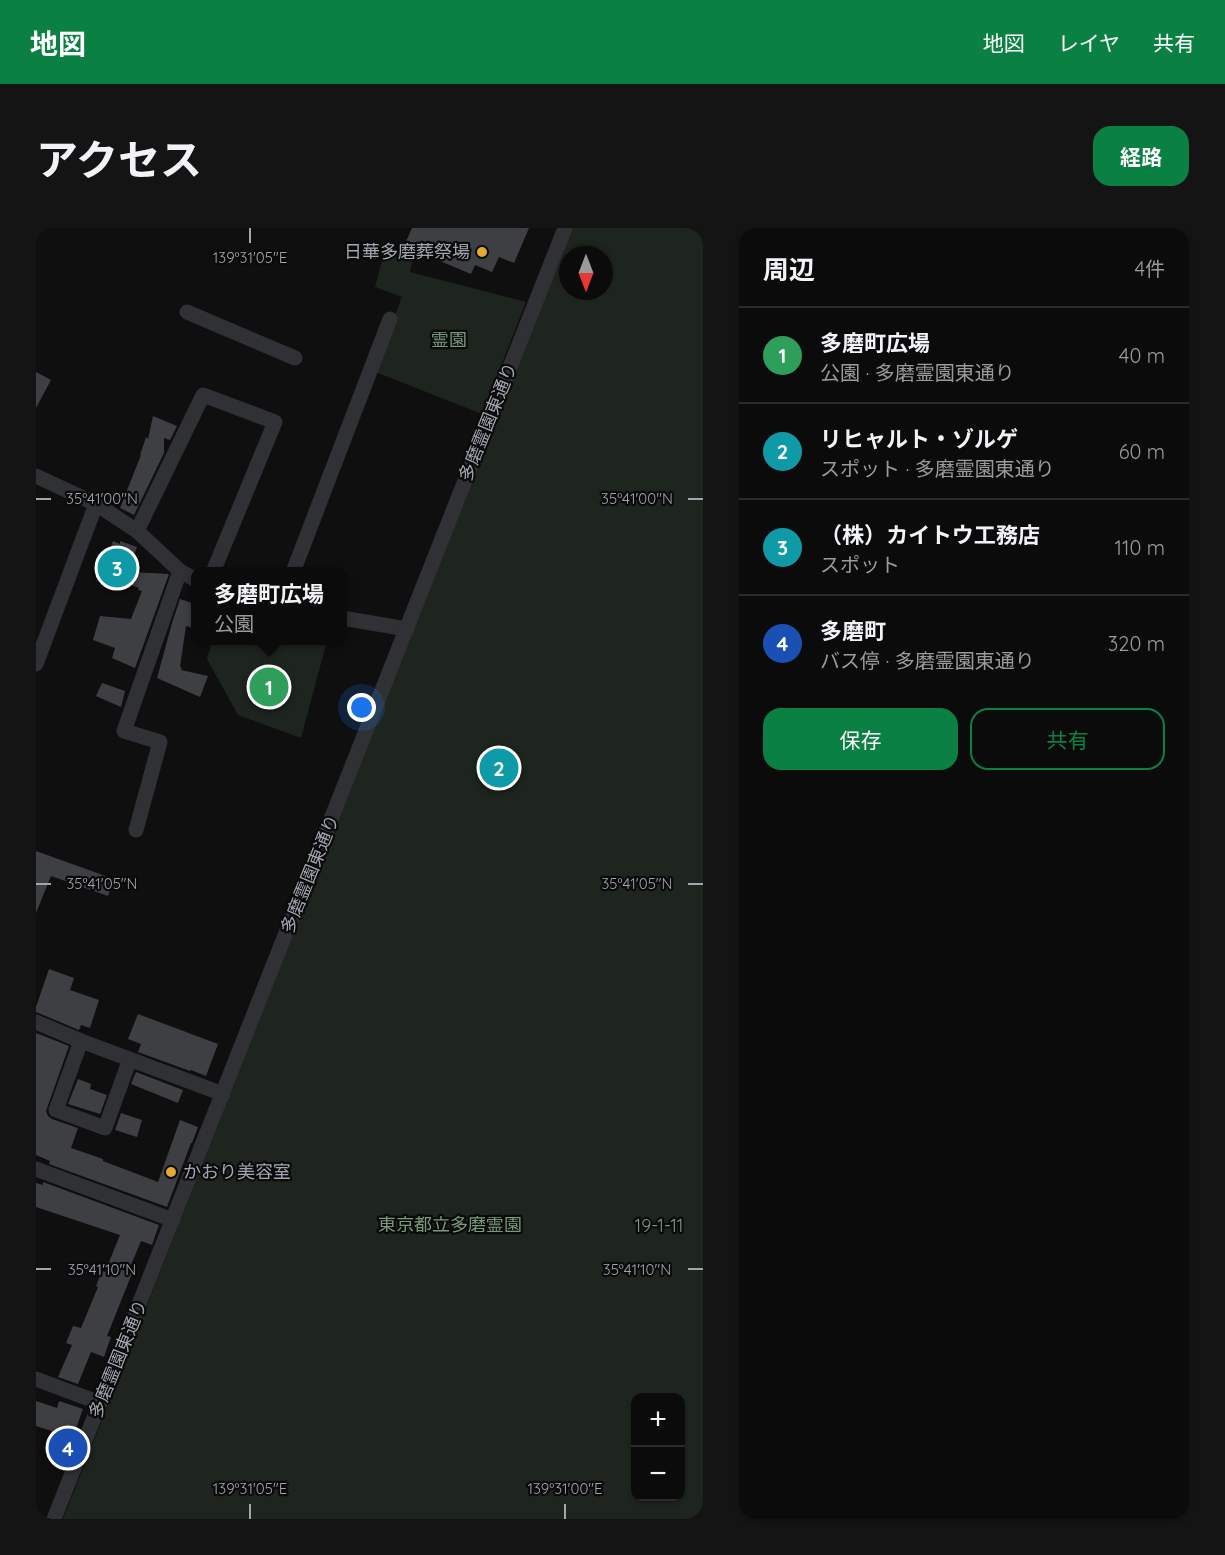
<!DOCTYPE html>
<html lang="ja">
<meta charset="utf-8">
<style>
body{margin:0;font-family:Quicksand,"Noto Sans JP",sans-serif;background:#141415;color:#f1f3f6}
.controls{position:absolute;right:18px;bottom:18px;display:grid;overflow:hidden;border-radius:12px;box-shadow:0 2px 4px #0004}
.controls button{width:54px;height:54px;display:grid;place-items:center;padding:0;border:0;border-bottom:2px solid #2b2b2d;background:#0b0b0c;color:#f1f3f6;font:30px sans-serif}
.compass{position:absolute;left:523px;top:18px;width:54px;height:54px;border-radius:50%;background:#0b0b0c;box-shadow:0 2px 4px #0004;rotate:180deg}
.you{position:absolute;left:326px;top:480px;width:21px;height:21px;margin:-15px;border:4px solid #fff;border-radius:50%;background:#1a73e8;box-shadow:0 0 0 9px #1a73e833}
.badge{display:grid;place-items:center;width:39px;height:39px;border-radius:50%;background:#0b8043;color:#fff;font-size:20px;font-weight:700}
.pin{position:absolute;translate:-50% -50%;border:3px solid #fff;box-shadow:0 2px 6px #0006}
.popup{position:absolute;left:155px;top:339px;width:156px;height:78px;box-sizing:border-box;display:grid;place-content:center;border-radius:12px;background:#0b0b0c;filter:drop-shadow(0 2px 4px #0005);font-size:20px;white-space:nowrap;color:#9a9b9d}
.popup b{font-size:22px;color:#f1f3f6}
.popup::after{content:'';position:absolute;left:50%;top:100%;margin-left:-12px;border:12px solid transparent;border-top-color:#0b0b0c}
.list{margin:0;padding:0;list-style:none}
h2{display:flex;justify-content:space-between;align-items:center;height:78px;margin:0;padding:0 24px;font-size:26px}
h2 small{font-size:20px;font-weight:400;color:#9a9b9d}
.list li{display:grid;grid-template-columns:39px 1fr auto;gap:18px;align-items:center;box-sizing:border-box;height:96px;padding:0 24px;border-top:2px solid #2b2b2d}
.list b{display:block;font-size:22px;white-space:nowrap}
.list p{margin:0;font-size:20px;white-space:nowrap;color:#9a9b9d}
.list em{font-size:20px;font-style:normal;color:#9a9b9d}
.actions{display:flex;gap:12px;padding:18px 24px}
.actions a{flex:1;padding:14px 0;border:2px solid #0b8043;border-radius:18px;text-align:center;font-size:21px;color:#0b8043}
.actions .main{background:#0b8043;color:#fff}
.map{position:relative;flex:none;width:667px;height:1291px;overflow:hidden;border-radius:18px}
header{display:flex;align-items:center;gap:36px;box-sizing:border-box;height:84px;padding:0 30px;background:#0b8043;color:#fff}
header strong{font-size:28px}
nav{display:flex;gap:33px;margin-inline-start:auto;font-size:21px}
.intro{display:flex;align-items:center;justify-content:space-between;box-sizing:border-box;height:144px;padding:0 36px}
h1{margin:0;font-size:42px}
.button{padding:15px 27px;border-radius:18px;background:#0b8043;color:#fff;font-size:21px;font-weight:700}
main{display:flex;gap:36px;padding:0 36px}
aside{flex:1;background:#0b0b0c;border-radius:18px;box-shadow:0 2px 4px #0004}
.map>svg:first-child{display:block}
.green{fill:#1e241e;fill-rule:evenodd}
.building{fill:#3e3f43}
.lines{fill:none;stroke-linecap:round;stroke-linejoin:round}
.minor{stroke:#303135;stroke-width:15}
.ticks{fill:none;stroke:#a1a6b0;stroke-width:2}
.poi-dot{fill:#e5a832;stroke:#0a0a0b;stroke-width:2}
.labels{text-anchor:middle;stroke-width:4.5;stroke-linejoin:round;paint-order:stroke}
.poi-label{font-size:18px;fill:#a1a6b0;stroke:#0a0a0b;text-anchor:end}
.park-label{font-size:18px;fill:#799a7a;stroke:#0a0a0b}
.street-label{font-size:18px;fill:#a1a6b0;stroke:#0a0a0b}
.ticks-label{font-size:15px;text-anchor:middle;fill:#a1a6b0;stroke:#0a0a0b;stroke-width:4.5;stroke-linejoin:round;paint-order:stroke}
</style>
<header>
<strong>地図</strong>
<nav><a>地図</a><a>レイヤ</a><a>共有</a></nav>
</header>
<div class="intro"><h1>アクセス</h1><a class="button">経路</a></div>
<main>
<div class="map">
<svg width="667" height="1291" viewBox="0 0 667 1291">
<rect width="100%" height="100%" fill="#0f0f10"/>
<!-- green -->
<g class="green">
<path d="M 535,0 L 667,0 L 667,1291 L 27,1291 ZM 532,27 L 568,27 L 568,63 L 532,63 ZM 600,1170 L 644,1170 L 644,1268 L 600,1268 Z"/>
<path d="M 348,25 L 376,34 L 374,44 L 490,74 L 446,186 L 337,143 L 366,69 L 339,59 Z"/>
<path d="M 176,413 L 291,413 L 265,510 L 202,487 L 171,431 Z"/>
</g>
<!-- building -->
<g class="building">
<path d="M 376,0 L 493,0 L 478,35 L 463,29 L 456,44 L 439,37 L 435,46 L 368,18 Z"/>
<path d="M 0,144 L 15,152 L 0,180 Z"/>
<path d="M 117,188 L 141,198 L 134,212 L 128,210 L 128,225 L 98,287 L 84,280 L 105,227 L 104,227 L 110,209 L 112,211 Z"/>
<path d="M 77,313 L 84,316 L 84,313 L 101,319 L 96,333 L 100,334 L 96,344 L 133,346 L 99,440 L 76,430 L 79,420 L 57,412 L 64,388 L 95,391 L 106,363 L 102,362 L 103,360 L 65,345 L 67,341 L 61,339 L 67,322 L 73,324 Z"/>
<path d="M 144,371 L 159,376 L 159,401 L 150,398 L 144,439 L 146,440 L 145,442 L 172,448 L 164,469 L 121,450 L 136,395 Z"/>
<path d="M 66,455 L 89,463 L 85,479 L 60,468 Z"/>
<path d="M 0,623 L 78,651 L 72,668 L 15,648 L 0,685 Z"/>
<path d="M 13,741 L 38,750 L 34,762 L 63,772 L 54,800 L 45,797 L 43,802 L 0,784 L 0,779 Z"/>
<path d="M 102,786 L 182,816 L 170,848 L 155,842 L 154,843 L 102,824 L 105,816 L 92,811 Z"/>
<path d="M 0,805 L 33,818 L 10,883 L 12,888 L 16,891 L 42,900 L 35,920 L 67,931 L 67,933 L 122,954 L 144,892 L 162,899 L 156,915 L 155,915 L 131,979 L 13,936 L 14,933 L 0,927 Z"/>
<path d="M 100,844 L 147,862 L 142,875 L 95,856 Z"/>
<path d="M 42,851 L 55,856 L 54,861 L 71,867 L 64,886 L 32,876 Z"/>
<path d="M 85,885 L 106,892 L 101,909 L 79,902 Z"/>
<path d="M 7,954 L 123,997 L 116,1017 L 105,1013 L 93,1042 L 97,1043 L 71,1108 L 75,1109 L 68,1129 L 55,1124 L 42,1156 L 22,1149 L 36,1117 L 30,1115 L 37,1098 L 45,1100 L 62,1059 L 60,1058 L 66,1043 L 69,1044 L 84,1007 L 0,979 L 0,955 L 7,957 Z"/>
<path d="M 0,1173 L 21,1180 L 23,1173 L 47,1181 L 38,1206 L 32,1204 L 27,1219 L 12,1213 L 16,1203 L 0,1198 Z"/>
</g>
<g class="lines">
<!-- minor -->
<g class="minor">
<path d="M 151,84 L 259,130"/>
<path d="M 0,248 L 60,276 L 101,303 L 144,343 L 160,352"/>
<path d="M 101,303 L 167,167 L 239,194 L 177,344"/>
<path d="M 257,344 L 354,91"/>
<path d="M 306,390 L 371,401"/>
<path d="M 0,436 L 60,276"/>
<path d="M 100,602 L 124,514 L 88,503 L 144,343"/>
<path d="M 0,794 L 45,813 L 187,866"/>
<path d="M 45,813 L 20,882 L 69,900 L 94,831"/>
<path d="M 0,941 L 137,992"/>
<path d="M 0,1151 L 64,1175"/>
<path d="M 18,1291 L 529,0"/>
</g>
</g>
<!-- ticks -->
<path class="ticks" d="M 214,0 L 214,15M 0,271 L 15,271M 652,271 L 667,271M 0,656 L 15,656M 652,656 L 667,656M 0,1041 L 15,1041M 652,1041 L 667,1041M 214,1276 L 214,1291M 529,1276 L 529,1291"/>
<!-- markers -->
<g class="poi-dot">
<circle cx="446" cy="24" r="6"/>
<circle cx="135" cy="944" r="6"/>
</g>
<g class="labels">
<!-- poi labels -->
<g class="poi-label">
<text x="434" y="30">日華多磨葬祭場</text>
<text x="147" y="950" text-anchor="start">かおり美容室</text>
</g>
<!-- park labels -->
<g class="park-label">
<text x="413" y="118">霊園</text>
<text x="414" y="1003">東京都立多磨霊園</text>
<text x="623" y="1004">19-1-11</text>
</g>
<!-- street labels -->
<g class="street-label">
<text transform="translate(452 194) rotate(-68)" y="6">多磨霊園東通り</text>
<text transform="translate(274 646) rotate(-68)" y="6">多磨霊園東通り</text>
<text transform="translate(82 1131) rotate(-68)" y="6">多磨霊園東通り</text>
</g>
</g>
<g class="ticks-label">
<text x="214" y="35">139°31'05"E</text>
<text x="601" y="276">35°41'00"N</text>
<text x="66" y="276">35°41'00"N</text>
<text x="601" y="661">35°41'05"N</text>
<text x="66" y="661">35°41'05"N</text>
<text x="66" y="1047">35°41'10"N</text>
<text x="601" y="1047">35°41'10"N</text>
<text x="214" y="1266">139°31'05"E</text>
<text x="529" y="1266">139°31'00"E</text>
</g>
</svg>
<div class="controls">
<button>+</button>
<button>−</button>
</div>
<svg class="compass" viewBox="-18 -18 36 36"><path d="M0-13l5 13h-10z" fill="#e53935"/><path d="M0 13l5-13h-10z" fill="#9a9b9d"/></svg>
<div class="you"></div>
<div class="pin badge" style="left:233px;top:459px;background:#2e9e5b">1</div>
<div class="popup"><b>多磨町広場</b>公園</div>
<div class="pin badge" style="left:463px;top:540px;background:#0f9aa8">2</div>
<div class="pin badge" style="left:81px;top:340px;background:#0f9aa8">3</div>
<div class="pin badge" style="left:32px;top:1220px;background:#1a4fb4">4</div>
</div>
<aside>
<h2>周辺<small>4件</small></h2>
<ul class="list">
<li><span class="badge" style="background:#2e9e5b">1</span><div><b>多磨町広場</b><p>公園 · 多磨霊園東通り</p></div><em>40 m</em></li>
<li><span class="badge" style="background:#0f9aa8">2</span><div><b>リヒャルト・ゾルゲ</b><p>スポット · 多磨霊園東通り</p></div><em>60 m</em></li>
<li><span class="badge" style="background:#0f9aa8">3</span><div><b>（株）カイトウ工務店</b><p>スポット</p></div><em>110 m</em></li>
<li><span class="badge" style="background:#1a4fb4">4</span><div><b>多磨町</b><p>バス停 · 多磨霊園東通り</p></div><em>320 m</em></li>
</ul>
<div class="actions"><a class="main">保存</a><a>共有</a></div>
</aside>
</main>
